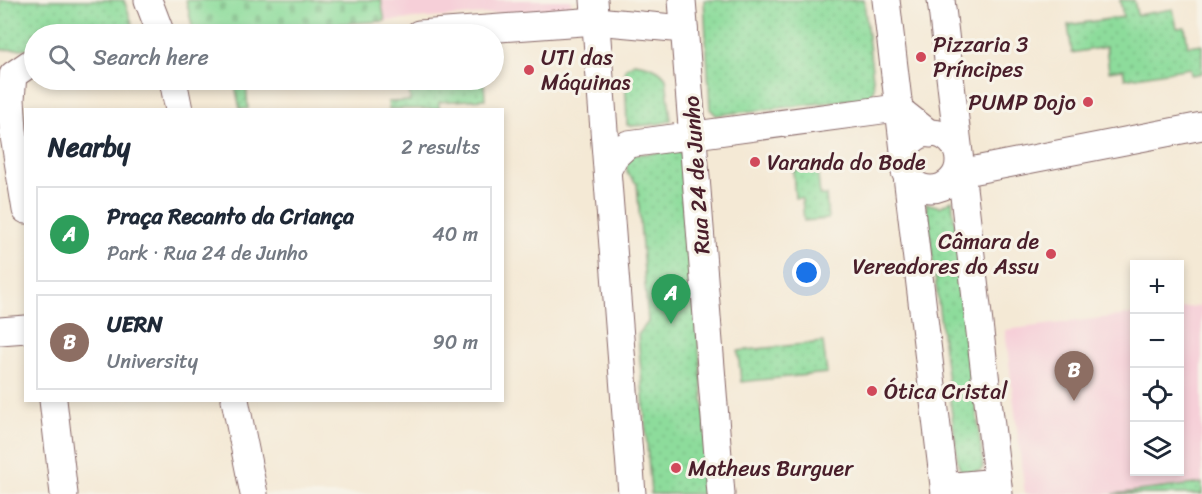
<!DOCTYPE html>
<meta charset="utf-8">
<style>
body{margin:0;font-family:Sriracha,sans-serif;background:#f6f6f7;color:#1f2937}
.controls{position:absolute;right:18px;bottom:18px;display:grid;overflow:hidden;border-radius:0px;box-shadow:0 3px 9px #0003}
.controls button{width:54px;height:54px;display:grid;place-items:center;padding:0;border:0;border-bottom:2px solid #e0e1e3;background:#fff;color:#1f2937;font:30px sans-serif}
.you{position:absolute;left:807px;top:273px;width:21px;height:21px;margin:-15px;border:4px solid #fff;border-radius:50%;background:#1a73e8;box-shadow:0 0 0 9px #1a73e833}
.badge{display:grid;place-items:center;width:39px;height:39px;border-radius:50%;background:#0b8043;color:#fff;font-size:20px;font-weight:700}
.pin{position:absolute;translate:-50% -50px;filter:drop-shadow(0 2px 3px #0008)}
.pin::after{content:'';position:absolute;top:32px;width:21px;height:18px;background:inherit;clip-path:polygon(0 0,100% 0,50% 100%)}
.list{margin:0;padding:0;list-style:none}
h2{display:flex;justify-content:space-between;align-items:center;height:78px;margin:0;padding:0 24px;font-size:26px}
h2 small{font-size:20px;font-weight:400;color:#747a83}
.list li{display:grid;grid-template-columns:39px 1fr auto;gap:18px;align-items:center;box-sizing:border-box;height:96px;margin:0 12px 12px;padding:0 12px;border:2px solid #e0e1e3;border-radius:0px}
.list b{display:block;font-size:22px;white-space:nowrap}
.list p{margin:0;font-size:20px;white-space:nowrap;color:#747a83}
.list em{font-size:20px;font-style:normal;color:#747a83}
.icon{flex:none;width:33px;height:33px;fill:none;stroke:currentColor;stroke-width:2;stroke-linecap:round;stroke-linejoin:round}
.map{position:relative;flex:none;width:1202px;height:494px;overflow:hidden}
.search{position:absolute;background:#fff;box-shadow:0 3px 9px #0003;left:24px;top:24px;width:480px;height:66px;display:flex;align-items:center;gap:15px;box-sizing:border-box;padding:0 21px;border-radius:33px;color:#747a83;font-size:22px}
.panel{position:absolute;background:#fff;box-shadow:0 3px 9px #0003;left:24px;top:108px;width:480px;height:294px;border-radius:0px}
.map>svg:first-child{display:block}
.built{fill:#f6cfd8}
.grass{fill:url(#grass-dots);stroke:#6c7e63;stroke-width:1.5}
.cemetery{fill:url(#cemetery-stones);stroke:#6c7e63;stroke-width:1.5}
.garden{fill:url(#garden-furrows);stroke:#6c7e63;stroke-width:1.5}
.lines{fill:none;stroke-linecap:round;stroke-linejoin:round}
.minor-casing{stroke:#866666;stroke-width:29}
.minor{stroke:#fff;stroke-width:27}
.poi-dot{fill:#d1495b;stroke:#f7f3e8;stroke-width:2}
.labels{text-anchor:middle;stroke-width:6;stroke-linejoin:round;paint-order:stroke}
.poi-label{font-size:22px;fill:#4a1f2b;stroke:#f7f3e8;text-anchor:start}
.street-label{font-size:22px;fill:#4a1f2b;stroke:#f7f3e8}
</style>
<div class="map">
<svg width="1202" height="494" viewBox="0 0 1202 494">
<defs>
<pattern id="grass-dots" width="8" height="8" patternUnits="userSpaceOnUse" patternTransform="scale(1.5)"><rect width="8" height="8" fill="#8ddc9b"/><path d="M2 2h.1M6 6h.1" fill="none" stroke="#7bbc86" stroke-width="1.8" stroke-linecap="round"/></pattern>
<pattern id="cemetery-stones" width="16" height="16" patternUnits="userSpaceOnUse" patternTransform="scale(1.5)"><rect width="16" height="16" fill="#8ddc9b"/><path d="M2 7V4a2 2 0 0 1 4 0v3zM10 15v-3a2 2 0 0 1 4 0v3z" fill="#7bbc86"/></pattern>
<pattern id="garden-furrows" width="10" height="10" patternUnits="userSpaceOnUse" patternTransform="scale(1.5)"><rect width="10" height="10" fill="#8ddc9b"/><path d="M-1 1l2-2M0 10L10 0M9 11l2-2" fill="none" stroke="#7bbc86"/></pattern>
</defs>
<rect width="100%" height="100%" fill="#f7f3e8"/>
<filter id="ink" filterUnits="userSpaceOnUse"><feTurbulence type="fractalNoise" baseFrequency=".0167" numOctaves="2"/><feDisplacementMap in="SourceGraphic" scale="12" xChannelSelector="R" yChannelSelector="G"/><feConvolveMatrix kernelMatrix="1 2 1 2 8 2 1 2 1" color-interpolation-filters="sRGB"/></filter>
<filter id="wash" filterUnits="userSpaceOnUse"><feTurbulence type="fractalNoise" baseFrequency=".008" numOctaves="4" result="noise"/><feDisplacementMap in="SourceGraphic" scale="24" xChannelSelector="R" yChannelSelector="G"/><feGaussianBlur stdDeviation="1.35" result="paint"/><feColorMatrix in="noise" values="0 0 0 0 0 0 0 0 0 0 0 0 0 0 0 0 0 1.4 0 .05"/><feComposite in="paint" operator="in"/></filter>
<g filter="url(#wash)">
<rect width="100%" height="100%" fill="#f4e9d5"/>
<!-- built -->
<g class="built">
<path d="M 381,0 L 571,0 L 572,8 L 385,21 Z"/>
<path d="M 1202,306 L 1202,483 L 1113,494 L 1025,494 L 1005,330 L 1134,314 L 1134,472 L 1180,472 L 1180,308 Z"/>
</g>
<!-- grass -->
<g class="grass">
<path d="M 0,0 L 124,0 L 136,34 L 34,34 L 34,48 L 0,50 Z"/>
<path d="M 704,0 L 864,0 L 874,88 L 871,95 L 866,98 L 716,115 L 710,109 Z"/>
<path d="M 1120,0 L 1134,0 L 1137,15 L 1173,9 L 1177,28 L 1185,27 L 1188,46 L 1202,44 L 1202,73 L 1191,75 L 1190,68 L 1125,79 L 1123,69 L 1109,71 L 1106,47 L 1072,53 L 1068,25 L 1123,17 Z"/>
<path d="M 634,63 C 646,65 659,67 666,78 L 671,120 C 666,124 633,127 627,125 L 625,69 Z"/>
<path d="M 409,80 L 453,80 L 453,83 L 484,81 L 485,99 L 439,102 L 439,109 L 389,109 L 388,102 L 410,101 Z"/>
<path d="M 678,151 L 683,154 L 711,494 L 651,494 L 638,335 L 648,322 L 637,184 L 627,173 L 626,158 L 629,155 Z"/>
<path d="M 817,167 L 820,195 L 826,195 L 828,219 L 804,221 L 802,198 L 795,198 L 793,170 Z"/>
<path d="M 952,200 L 983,467 L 980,471 L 962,473 L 958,464 L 926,203 L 940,207 Z"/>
<path d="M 823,342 L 827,373 L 741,382 L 738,351 Z"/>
<path d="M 1202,483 L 1202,494 L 1113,494 Z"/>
</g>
<!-- cemetery -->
<path class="cemetery" d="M 186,0 L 381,0 L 385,21 L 194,34 Z"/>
<!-- garden -->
<path class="garden" d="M 246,81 L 248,109 L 240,109 L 235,85 Z"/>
</g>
<g filter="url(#ink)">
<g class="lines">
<!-- minor casing -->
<g class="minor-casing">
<g id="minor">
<path d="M 148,0 L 161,34"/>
<path d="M 594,0 L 632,494"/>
<path d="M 682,0 L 721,494"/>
<path d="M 886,0 L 945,494"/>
<path d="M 941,0 L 999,494"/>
<path d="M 419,34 L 596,21 L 684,29"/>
<path d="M 173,80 L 179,110"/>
<circle cx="931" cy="161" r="28"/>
<path d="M 608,169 L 615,156 L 628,144 L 897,108 L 930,134"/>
<path d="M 960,173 L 1202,126"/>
<path d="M 26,210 L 13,130 L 11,99 L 13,75 L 29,64 L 34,63"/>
<path d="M 0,331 L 26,329"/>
<path d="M 53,400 L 64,494"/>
<path d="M 235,400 L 254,494"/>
<path d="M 945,487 L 997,482"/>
</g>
</g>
<!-- minor -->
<use href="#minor" class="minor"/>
</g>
</g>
<!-- markers -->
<g class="poi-dot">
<circle cx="921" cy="57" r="6"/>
<circle cx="529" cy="70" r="6"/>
<circle cx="1088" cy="102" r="6"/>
<circle cx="755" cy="162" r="6"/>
<circle cx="1051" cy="254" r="6"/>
<circle cx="872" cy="391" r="6"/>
<circle cx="676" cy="468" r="6"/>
</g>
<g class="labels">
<!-- poi labels -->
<g class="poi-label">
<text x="933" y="52">Pizzaria 3<tspan x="933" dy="25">Príncipes</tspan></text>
<text x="541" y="65">UTI das<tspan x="541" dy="25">Máquinas</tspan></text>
<text x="1076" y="110" text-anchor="end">PUMP Dojo</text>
<text x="767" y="170">Varanda do Bode</text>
<text x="1039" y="249" text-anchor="end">Câmara de<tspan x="1039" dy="25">Vereadores do Assu</tspan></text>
<text x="884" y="399">Ótica Cristal</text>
<text x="688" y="476">Matheus Burguer</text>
</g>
<!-- street labels -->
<g class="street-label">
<text transform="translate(696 175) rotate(-94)" y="8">Rua 24 de Junho</text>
</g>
</g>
</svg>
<div class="controls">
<button>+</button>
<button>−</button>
<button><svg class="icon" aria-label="locate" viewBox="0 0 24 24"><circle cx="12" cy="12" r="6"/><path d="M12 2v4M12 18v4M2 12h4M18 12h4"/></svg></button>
<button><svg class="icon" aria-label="layers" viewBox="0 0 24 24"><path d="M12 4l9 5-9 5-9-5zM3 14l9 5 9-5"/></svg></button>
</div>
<div class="you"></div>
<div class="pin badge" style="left:671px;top:324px;background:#2e9e5b">A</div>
<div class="pin badge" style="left:1074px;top:401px;background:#8d6e63">B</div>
<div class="search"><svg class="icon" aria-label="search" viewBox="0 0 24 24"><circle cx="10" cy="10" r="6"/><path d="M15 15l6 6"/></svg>Search here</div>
<section class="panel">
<h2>Nearby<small>2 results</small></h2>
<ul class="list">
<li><span class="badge" style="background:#2e9e5b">A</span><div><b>Praça Recanto da Criança</b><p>Park · Rua 24 de Junho</p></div><em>40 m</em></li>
<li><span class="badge" style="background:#8d6e63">B</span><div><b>UERN</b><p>University</p></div><em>90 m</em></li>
</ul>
</section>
</div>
